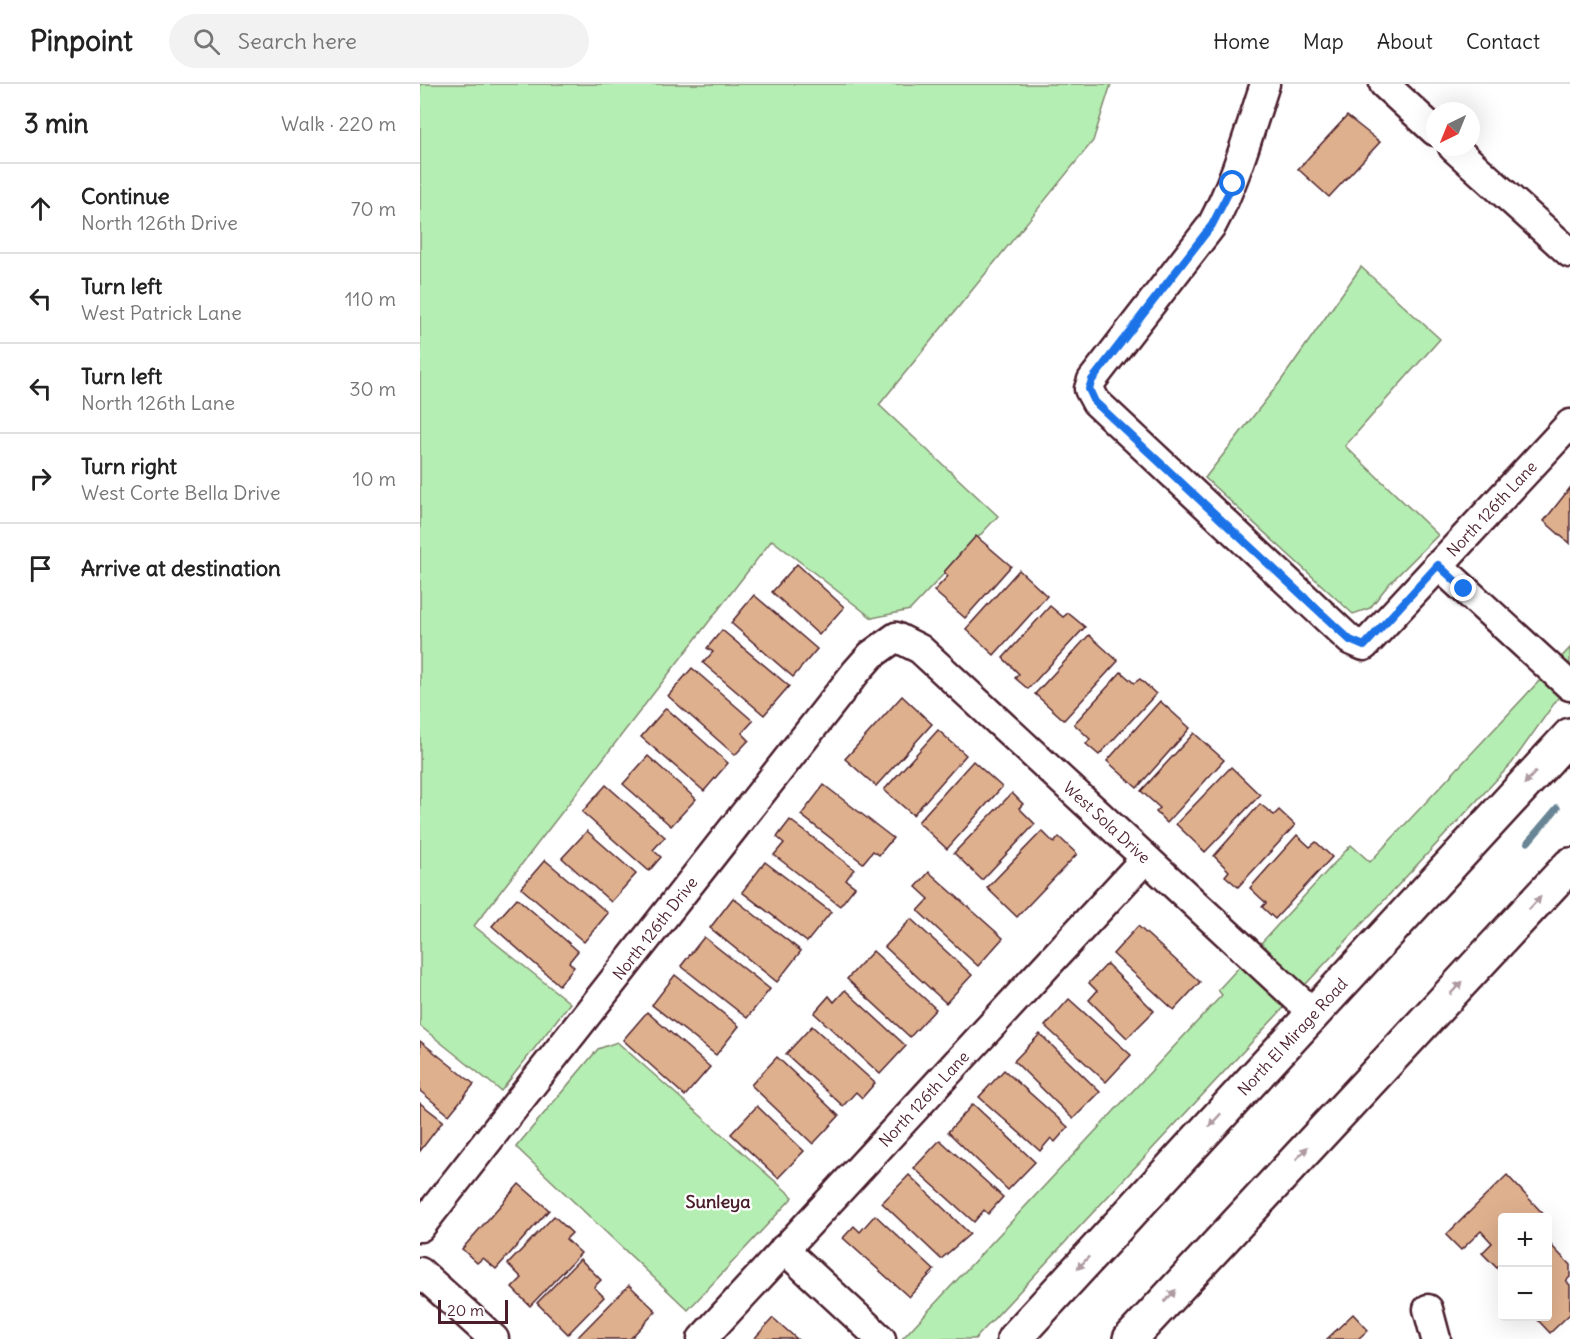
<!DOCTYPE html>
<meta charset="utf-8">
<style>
body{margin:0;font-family:Delius,sans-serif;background:#f2f2f2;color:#222}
.controls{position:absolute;right:18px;bottom:18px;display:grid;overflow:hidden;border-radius:6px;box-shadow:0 6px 24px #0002}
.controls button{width:54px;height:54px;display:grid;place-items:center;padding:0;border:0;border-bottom:2px solid #e0e0e0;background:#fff;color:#222;font:30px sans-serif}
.compass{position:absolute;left:1006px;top:18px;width:54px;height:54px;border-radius:50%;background:#fff;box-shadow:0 6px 24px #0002;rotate:223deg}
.scale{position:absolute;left:18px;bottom:15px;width:70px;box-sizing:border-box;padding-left:6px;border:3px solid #4a1f2b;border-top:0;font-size:16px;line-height:21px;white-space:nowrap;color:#4a1f2b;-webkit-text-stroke:4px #fff;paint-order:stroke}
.stop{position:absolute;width:18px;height:18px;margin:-14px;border:4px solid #1a73e8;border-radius:50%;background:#fff}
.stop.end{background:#1a73e8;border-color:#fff;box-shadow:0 2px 6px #0008}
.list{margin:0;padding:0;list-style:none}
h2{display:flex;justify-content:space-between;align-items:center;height:78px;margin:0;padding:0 24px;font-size:26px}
h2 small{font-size:20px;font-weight:400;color:#767676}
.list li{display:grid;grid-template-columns:39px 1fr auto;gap:18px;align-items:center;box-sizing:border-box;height:90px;padding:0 24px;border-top:2px solid #e0e0e0}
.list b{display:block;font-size:22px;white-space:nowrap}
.list p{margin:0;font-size:20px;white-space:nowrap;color:#767676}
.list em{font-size:20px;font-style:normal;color:#767676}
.icon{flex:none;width:33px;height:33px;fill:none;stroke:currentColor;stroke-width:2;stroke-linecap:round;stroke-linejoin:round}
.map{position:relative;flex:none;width:1150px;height:1255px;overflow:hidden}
header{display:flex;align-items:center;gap:36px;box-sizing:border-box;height:84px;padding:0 30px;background:#fff;border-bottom:2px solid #e0e0e0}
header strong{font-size:28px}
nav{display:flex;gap:33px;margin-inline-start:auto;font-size:21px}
.search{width:420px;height:54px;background:#f2f2f2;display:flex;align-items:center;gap:15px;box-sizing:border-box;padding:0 21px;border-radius:33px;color:#767676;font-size:22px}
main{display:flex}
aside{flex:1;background:#fff}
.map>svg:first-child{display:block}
.green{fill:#b5eeb2;stroke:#80866e;stroke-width:1.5}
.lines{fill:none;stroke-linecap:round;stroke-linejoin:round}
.stream{stroke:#688595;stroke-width:7}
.building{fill:#deb08e;stroke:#4a1f2b;stroke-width:1.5}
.minor-casing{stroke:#4a1f2b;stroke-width:33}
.major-casing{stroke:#4a1f2b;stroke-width:38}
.minor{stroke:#fff;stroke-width:28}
.major{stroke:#fff;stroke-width:33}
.oneway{fill:#ae9aa0}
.route{stroke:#1a73e8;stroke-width:8}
.labels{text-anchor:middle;stroke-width:4.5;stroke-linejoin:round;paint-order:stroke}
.street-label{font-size:16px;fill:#4a1f2b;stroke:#fff}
.neighbourhood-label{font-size:18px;font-weight:bold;fill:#4a1f2b;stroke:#fff}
</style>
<header>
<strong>Pinpoint</strong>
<div class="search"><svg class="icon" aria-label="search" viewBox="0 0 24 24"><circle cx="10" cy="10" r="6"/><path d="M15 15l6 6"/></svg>Search here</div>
<nav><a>Home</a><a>Map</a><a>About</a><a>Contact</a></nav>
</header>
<main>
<aside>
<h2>3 min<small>Walk · 220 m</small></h2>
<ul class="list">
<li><svg class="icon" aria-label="ahead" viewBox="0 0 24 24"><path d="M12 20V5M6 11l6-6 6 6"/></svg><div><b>Continue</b><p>North 126th Drive</p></div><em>70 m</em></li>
<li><svg class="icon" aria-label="left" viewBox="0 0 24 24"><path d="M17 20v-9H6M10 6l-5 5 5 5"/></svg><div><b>Turn left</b><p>West Patrick Lane</p></div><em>110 m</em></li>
<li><svg class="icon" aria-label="left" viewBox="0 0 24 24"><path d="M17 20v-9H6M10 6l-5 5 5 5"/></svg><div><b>Turn left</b><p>North 126th Lane</p></div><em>30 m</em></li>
<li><svg class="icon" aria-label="right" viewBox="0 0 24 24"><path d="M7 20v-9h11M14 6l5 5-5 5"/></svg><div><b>Turn right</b><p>West Corte Bella Drive</p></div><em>10 m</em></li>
<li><svg class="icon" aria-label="arrive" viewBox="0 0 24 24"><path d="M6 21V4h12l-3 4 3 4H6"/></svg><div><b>Arrive at destination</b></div></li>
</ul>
</aside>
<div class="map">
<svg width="1150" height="1255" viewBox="0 0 1150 1255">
<rect width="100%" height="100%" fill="#fff"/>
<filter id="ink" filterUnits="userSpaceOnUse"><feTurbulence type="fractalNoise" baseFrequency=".0167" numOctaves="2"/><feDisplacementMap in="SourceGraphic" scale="12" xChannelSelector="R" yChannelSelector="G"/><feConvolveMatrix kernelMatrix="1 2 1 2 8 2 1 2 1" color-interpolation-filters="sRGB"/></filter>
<g filter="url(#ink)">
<!-- green -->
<g class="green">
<path d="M 0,0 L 691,0 L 673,57 L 459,321 L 578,432 L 490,526 L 452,534 L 352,456 L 54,842 L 150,919 L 81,1007 L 0,942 Z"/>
<path d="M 941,183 L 1020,255 L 925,362 L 1018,451 L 968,501 L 950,524 L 933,530 L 785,394 L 860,298 Z"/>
<path d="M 1150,564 L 1150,597 L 1092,679 L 555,1255 L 482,1255 L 802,911 L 798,906 L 931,761 L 950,778 Z"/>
<path d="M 197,958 L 373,1113 L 268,1226 L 96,1063 L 178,965 Z"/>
</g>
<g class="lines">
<!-- stream -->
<path class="stream" d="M 1108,758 L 1137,724"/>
</g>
<!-- building -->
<g class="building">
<path d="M 927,32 L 960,58 L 909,113 L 878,85 Z"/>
<path d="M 1150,404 L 1150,460 L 1124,437 Z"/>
<path d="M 556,452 L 591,482 L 545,534 L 514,507 L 528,492 L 524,488 Z"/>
<path d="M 377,480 L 424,523 L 399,551 L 352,508 Z"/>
<path d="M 599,486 L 627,512 L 574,571 L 546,545 Z"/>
<path d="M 334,511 L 397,565 L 373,593 L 311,539 Z"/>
<path d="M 630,522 L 643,533 L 648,529 L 665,543 L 608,605 L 595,594 L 599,590 L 583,574 Z"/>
<path d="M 302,546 L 369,602 L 344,631 L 283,579 L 293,568 L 287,564 Z"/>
<path d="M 669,551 L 698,577 L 644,636 L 615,610 Z"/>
<path d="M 272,584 L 333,637 L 322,649 L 329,656 L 315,671 L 248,612 Z"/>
<path d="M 701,588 L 714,599 L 720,595 L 736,610 L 679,671 L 666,660 L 670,655 L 654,640 Z"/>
<path d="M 482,612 L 512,640 L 456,702 L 425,675 Z"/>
<path d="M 740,617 L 770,644 L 717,704 L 687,677 Z"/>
<path d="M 246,624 L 308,679 L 284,707 L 221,653 Z"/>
<path d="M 518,646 L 546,671 L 493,731 L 464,706 Z"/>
<path d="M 774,649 L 804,676 L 747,739 L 736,728 L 740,724 L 721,707 Z"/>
<path d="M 228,672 L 276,715 L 251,742 L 203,700 Z"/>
<path d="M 553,677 L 582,703 L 527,765 L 498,738 Z"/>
<path d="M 811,683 L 840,711 L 785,768 L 756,740 Z"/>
<path d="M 186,701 L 245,753 L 233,766 L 241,773 L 229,787 L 162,728 Z"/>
<path d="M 404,701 L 473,754 L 459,771 L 453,767 L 443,779 L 381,731 Z"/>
<path d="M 592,709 L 603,720 L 599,724 L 615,740 L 562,796 L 534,769 Z"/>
<path d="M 840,720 L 854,731 L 859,726 L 875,741 L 818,803 L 805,792 L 809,787 L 794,772 Z"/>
<path d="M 370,736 L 434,785 L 426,796 L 435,803 L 420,822 L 354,771 L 364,759 L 357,753 Z"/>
<path d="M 167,747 L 216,790 L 191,818 L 142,774 Z"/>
<path d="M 622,747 L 634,759 L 639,753 L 657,770 L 597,833 L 567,804 Z"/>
<path d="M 877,751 L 890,763 L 896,758 L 912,773 L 855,835 L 842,823 L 846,819 L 830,804 Z"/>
<path d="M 125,776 L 188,829 L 164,858 L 101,804 Z"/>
<path d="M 345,778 L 411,828 L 387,858 L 322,808 Z"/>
<path d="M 509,788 L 583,854 L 558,882 L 498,827 L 509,815 L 496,803 Z"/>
<path d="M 97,814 L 158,867 L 149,878 L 154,883 L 139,901 L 72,842 Z"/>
<path d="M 313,814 L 381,867 L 357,898 L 290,844 Z"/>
<path d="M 491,835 L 552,891 L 526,919 L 465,863 Z"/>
<path d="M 718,842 L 780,898 L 754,926 L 693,870 Z"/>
<path d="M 284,853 L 350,905 L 327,934 L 261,882 Z"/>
<path d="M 453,867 L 516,925 L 490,953 L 427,895 Z"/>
<path d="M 687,880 L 734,927 L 707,954 L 669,916 L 677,907 L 669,899 Z"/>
<path d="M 255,891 L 319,942 L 296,971 L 232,921 Z"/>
<path d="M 425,906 L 486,962 L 460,990 L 394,929 L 409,912 L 414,918 Z"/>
<path d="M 649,915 L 711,971 L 686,998 L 625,942 Z"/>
<path d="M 227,928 L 290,983 L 265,1012 L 203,956 Z"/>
<path d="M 392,942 L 455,999 L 442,1014 L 436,1008 L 423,1022 L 366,970 Z"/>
<path d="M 620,950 L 680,1008 L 653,1035 L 594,977 Z"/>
<path d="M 0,957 L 54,1000 L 29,1031 L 0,1007 Z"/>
<path d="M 357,973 L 419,1032 L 393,1060 L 331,1001 Z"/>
<path d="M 584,986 L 648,1043 L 635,1058 L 631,1054 L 620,1067 L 559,1013 Z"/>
<path d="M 0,1019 L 23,1037 L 0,1067 Z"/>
<path d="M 553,1020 L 615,1078 L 588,1106 L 528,1048 Z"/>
<path d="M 337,1022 L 384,1067 L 358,1094 L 311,1050 Z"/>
<path d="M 520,1056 L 583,1113 L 568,1130 L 564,1126 L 554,1138 L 494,1084 Z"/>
<path d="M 489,1091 L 550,1150 L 521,1175 L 462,1119 Z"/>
<path d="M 1087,1091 L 1127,1134 L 1082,1134 L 1082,1182 L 1079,1186 L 1062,1169 L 1072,1159 L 1061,1147 L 1041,1166 L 1026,1151 Z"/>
<path d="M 99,1100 L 129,1126 L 76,1185 L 63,1174 L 57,1179 L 42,1165 Z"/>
<path d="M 455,1131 L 514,1186 L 489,1213 L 423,1154 L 434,1142 L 440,1148 Z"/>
<path d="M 134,1132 L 152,1149 L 146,1155 L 161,1169 L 110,1222 L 92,1204 L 102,1194 L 88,1180 Z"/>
<path d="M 1130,1160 L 1150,1181 L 1150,1193 L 1146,1197 L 1150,1201 L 1150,1230 L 1130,1249 L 1114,1232 L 1128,1232 L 1128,1162 Z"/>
<path d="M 160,1175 L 181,1196 L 174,1203 L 184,1213 L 148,1250 L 117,1219 Z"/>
<path d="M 209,1201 L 236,1227 L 210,1255 L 156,1255 Z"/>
<path d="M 933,1230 L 948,1246 L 938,1255 L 907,1255 Z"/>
<path d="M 353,1234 L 377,1255 L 334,1255 Z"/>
</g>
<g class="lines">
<!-- minor casing -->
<g class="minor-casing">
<g id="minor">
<path id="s1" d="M 845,0 C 829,48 816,96 792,141 L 672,296 L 669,305 L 676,318 L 930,556 L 944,562 L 1150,340"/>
<path d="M 964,0 L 1015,47"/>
<path d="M 1033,63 L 1150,169"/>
<path d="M 1018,481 L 1150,602"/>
<path id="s2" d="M 0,1143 L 436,588 L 451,571 L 476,553 L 500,565 L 893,929"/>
<path d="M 364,1165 L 461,1255"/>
<path d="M 0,1188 L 74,1255"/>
<path d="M 1008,1225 L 1016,1255"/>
<path id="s3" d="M 282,1255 L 725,775"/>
</g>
</g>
<!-- major casing -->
<g class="major-casing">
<g id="major">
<path id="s4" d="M 594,1255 L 1150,651"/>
<path d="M 710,1255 L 1150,781"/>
</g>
</g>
<!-- minor -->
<use href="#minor" class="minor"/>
<!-- major -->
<use href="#major" class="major"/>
</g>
<!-- one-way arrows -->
<defs><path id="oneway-solid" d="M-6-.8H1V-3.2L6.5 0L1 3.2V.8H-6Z" transform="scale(1.5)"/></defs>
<g class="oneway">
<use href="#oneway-solid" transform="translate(1110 694) rotate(133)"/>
<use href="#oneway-solid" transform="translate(1115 819) rotate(-47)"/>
<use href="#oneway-solid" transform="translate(1036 904) rotate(-47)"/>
<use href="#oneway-solid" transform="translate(795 1036) rotate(133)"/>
<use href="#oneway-solid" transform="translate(882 1069) rotate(-47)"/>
<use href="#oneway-solid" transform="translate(663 1179) rotate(133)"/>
<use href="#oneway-solid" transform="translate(750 1212) rotate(-47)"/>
</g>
</g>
<g class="lines" filter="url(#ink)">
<!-- route -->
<path class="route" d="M 813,100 L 792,141 L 672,296 L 669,305 L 675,318 L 930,556 L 944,562 L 1018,481 L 1044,505"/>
</g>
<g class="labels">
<!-- street labels -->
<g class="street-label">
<text dy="6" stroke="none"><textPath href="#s1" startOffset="922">North 126th Lane</textPath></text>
<text dy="6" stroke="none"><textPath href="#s2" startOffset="1041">West Sola Drive</textPath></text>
<text dy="6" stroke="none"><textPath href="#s2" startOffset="380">North 126th Drive</textPath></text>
<text dy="6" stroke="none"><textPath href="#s4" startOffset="411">North El Mirage Road</textPath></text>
<text dy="6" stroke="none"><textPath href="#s3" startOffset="327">North 126th Lane</textPath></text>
</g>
<!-- neighbourhood labels -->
<g class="neighbourhood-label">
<text x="298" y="1124">Sunleya</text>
</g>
</g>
</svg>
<div class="controls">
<button>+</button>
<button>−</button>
</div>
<svg class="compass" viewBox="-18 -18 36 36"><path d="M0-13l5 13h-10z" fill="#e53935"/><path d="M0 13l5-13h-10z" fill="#767676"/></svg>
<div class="scale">20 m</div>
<div class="stop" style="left:813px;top:100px"></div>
<div class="stop end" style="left:1044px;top:505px"></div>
</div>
</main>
